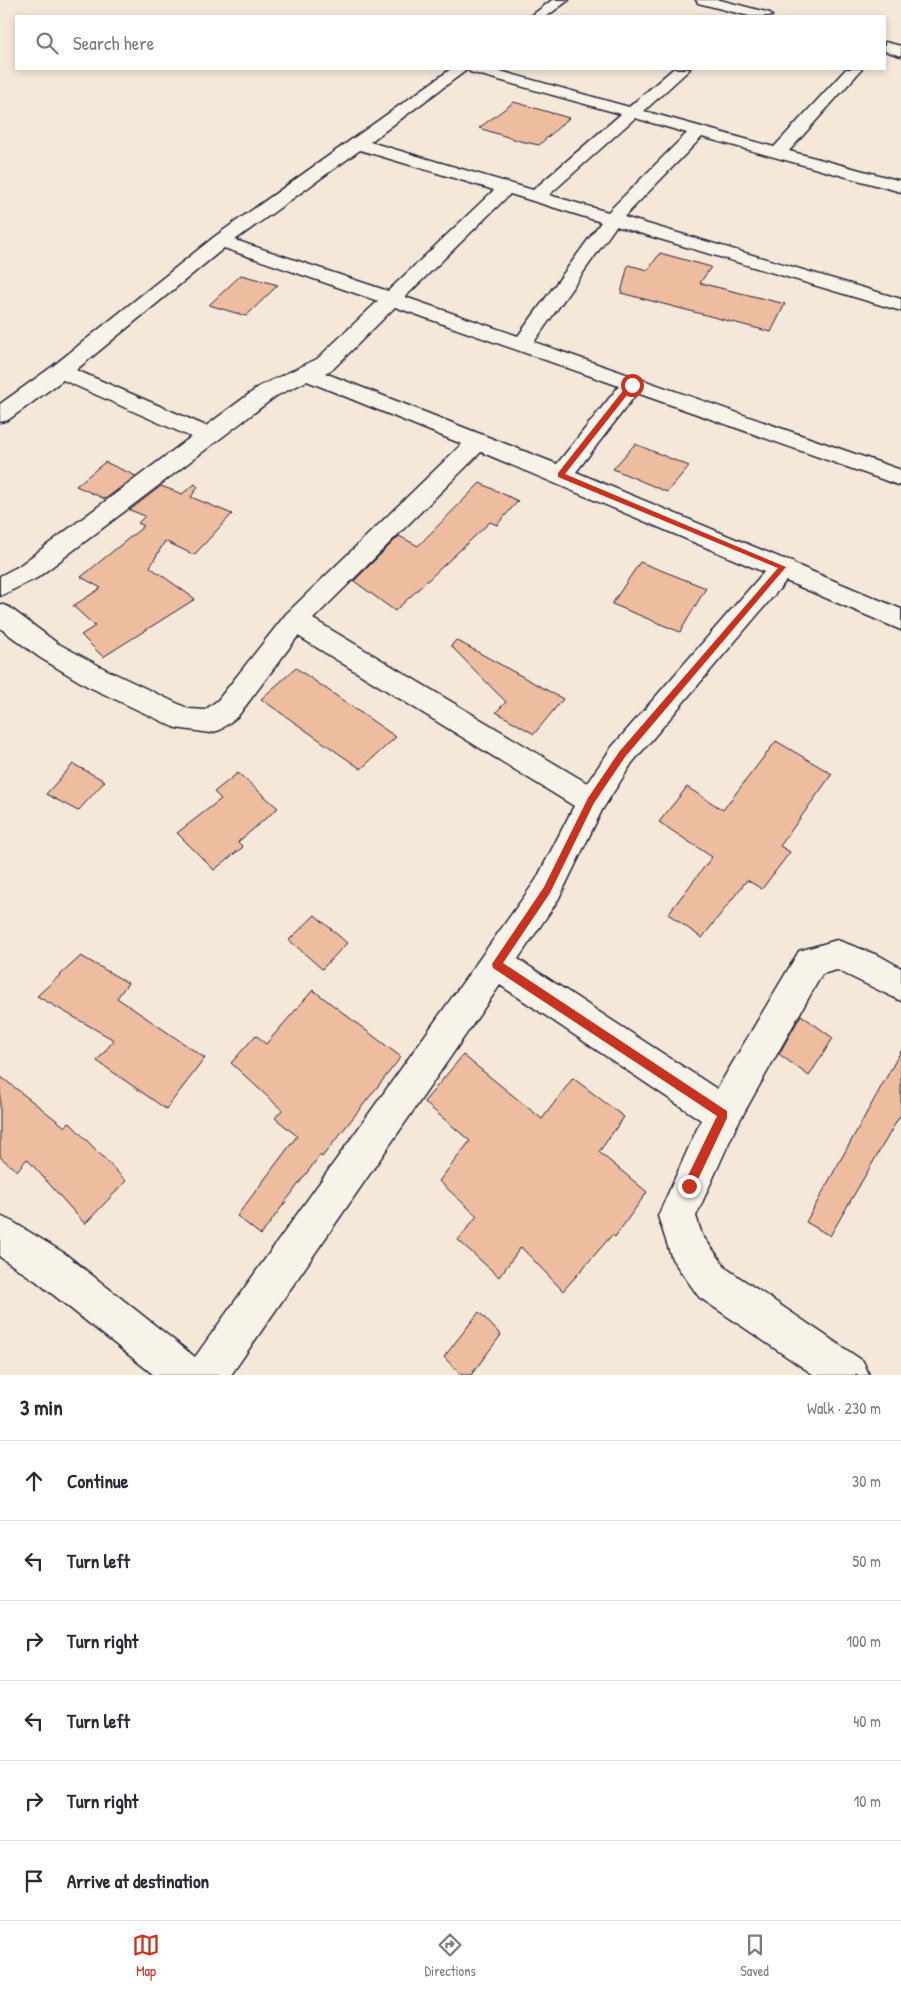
<!DOCTYPE html>
<meta charset="utf-8">
<style>
body{margin:0;font-family:"Patrick Hand",sans-serif;background:#f2f2f3;color:#2b2b33}
.stop{position:absolute;width:15px;height:15px;margin:-11px;border:4px solid #c8321e;border-radius:50%;background:#fff}
.stop.end{background:#c8321e;border-color:#fff;box-shadow:0 1px 5px #0008}
.list{margin:0;padding:0;list-style:none}
h2{display:flex;justify-content:space-between;align-items:center;height:65px;margin:0;padding:0 20px;font-size:21px}
h2 small{font-size:16px;font-weight:400;color:#7c7c81}
.list li{display:grid;grid-template-columns:32px 1fr auto;gap:15px;align-items:center;box-sizing:border-box;height:80px;padding:0 20px;border-top:1px solid #e1e1e2}
.list b{display:block;font-size:19px;white-space:nowrap}
.list em{font-size:16px;font-style:normal;color:#7c7c81}
.icon{flex:none;width:28px;height:28px;fill:none;stroke:currentColor;stroke-width:2;stroke-linecap:round;stroke-linejoin:round}
.map{position:relative;flex:none;width:901px;height:1375px;overflow:hidden}
.search{position:absolute;background:#fff;box-shadow:0 2px 8px #0003;left:15px;right:15px;top:15px;height:55px;display:flex;align-items:center;gap:12px;box-sizing:border-box;padding:0 18px;border-radius:0px;color:#7c7c81;font-size:19px}
.sheet{height:545px;background:#fff}
nav{display:flex;justify-content:space-around;align-items:center;box-sizing:border-box;height:70px;border-top:1px solid #e1e1e2;background:#fff;font-size:14px;color:#7c7c81}
nav a{display:grid;justify-items:center;gap:2px}
nav .on{color:#c8321e}
.map>svg:first-child{display:block}
.building{fill:#eebc9f;stroke:#22223b}
.lines{fill:none;stroke-linecap:round;stroke-linejoin:round}
.minor-casing{stroke:#22223b;stroke-width:3}
.minor{fill:#f7f3e8;fill-rule:evenodd}
.route{fill:#c8321e}
</style>
<div class="map">
<svg width="901" height="1375" viewBox="0 0 901 1375">
<rect width="100%" height="100%" fill="#f5e8d9"/>
<filter id="ink" filterUnits="userSpaceOnUse"><feTurbulence type="fractalNoise" baseFrequency=".02" numOctaves="2"/><feDisplacementMap in="SourceGraphic" scale="10" xChannelSelector="R" yChannelSelector="G"/><feConvolveMatrix kernelMatrix="1 2 1 2 8 2 1 2 1" color-interpolation-filters="sRGB"/></filter>
<g filter="url(#ink)">
<!-- building -->
<g class="building">
<path d="M 514,102 L 569,118 L 539,145 L 520,141 L 479,128 Z"/>
<path d="M 660,253 L 711,267 L 700,283 L 785,304 L 771,332 L 621,293 L 628,265 L 648,270 Z"/>
<path d="M 241,275 L 278,285 L 246,316 L 209,305 Z"/>
<path d="M 635,444 L 689,466 L 667,492 L 613,469 Z"/>
<path d="M 105,462 L 136,476 L 105,499 L 76,486 Z"/>
<path d="M 480,483 L 518,501 L 497,525 L 490,522 L 395,611 L 354,581 L 399,536 L 418,546 Z"/>
<path d="M 195,484 L 198,487 L 191,497 L 232,514 L 194,555 L 165,541 L 150,567 L 195,599 L 103,657 L 81,635 L 95,626 L 73,606 L 101,588 L 81,577 L 144,526 L 138,523 L 145,516 L 130,510 L 161,486 L 182,494 Z"/>
<path d="M 640,562 L 706,588 L 680,632 L 612,604 Z"/>
<path d="M 456,640 L 563,699 L 534,734 L 496,712 L 506,702 L 451,646 Z"/>
<path d="M 296,668 L 396,737 L 361,769 L 261,699 Z"/>
<path d="M 776,741 L 832,774 L 780,846 L 790,852 L 762,889 L 747,880 L 702,938 L 668,914 L 712,857 L 659,822 L 687,787 L 723,810 Z"/>
<path d="M 73,764 L 105,781 L 78,811 L 46,794 Z"/>
<path d="M 238,773 L 278,808 L 238,842 L 243,847 L 214,870 L 177,833 L 221,799 L 214,792 Z"/>
<path d="M 315,915 L 347,943 L 322,969 L 289,940 Z"/>
<path d="M 81,956 L 128,983 L 117,998 L 205,1058 L 166,1109 L 97,1061 L 114,1040 L 37,996 Z"/>
<path d="M 313,990 L 401,1057 L 322,1157 L 320,1155 L 261,1235 L 237,1216 L 297,1136 L 275,1118 L 282,1110 L 231,1063 L 256,1035 L 266,1044 Z"/>
<path d="M 801,1015 L 833,1038 L 809,1076 L 779,1054 Z"/>
<path d="M 901,1051 L 901,1114 L 830,1236 L 806,1222 Z"/>
<path d="M 463,1055 L 542,1119 L 573,1078 L 624,1117 L 599,1152 L 647,1192 L 615,1237 L 612,1235 L 563,1291 L 521,1247 L 499,1277 L 458,1240 L 477,1216 L 439,1181 L 470,1141 L 424,1102 Z"/>
<path d="M 0,1076 L 65,1127 L 69,1122 L 126,1181 L 85,1224 L 27,1159 L 17,1171 L 0,1157 Z"/>
<path d="M 479,1312 L 501,1335 L 471,1375 L 461,1375 L 444,1357 Z"/>
</g>
<g class="lines">
<!-- minor casing -->
<g class="minor-casing">
<g id="minor">
<path d="M 552,0 L 569,0 L 547,16 L 531,16 Z"/>
<path d="M 696,0 L 720,0 L 770,13 L 772,16 L 749,16 L 698,3 Z"/>
<path d="M 885,42 L 901,46 L 901,56 L 885,51 Z"/>
<path d="M 451,69 L 493,69 L 629,107 L 673,69 L 690,69 L 644,111 L 774,147 L 846,69 L 862,69 L 789,151 L 901,181 L 901,192 L 702,137 L 624,217 L 901,299 L 901,311 L 616,226 L 534,342 L 901,470 L 901,486 L 637,393 L 576,472 L 781,558 L 792,561 L 794,564 L 901,609 L 901,630 L 786,581 L 632,763 L 602,810 L 558,900 L 518,959 L 717,1089 L 799,951 L 837,940 L 880,956 L 901,968 L 901,1001 L 837,970 L 822,974 L 736,1127 L 696,1216 L 702,1235 L 727,1269 L 863,1361 L 869,1375 L 814,1375 L 699,1297 L 672,1259 L 658,1216 L 701,1120 L 500,985 L 231,1375 L 154,1375 L 36,1281 L 0,1257 L 0,1216 L 13,1222 L 64,1253 L 195,1357 L 536,880 L 574,806 L 298,636 L 238,716 L 220,730 L 210,733 L 176,728 L 87,686 L 39,657 L 0,628 L 0,604 L 9,607 L 57,643 L 107,670 L 189,709 L 205,710 L 218,700 L 286,614 L 462,444 L 307,381 L 276,396 L 37,578 L 0,596 L 0,576 L 19,566 L 191,437 L 63,380 L 8,420 L 0,422 L 0,404 L 53,366 L 214,237 ZM 468,69 L 470,72 L 621,114 L 533,190 L 370,142 ZM 635,118 L 687,133 L 608,212 L 549,195 ZM 360,150 L 494,190 L 388,291 L 235,240 ZM 510,194 L 601,222 L 518,336 L 405,297 ZM 224,248 L 378,301 L 317,359 L 260,386 L 206,426 L 76,370 ZM 395,307 L 619,386 L 557,464 L 325,373 L 333,369 ZM 481,452 L 764,572 L 612,747 L 587,783 L 313,619 Z"/>
</g>
</g>
<!-- minor -->
<use href="#minor" class="minor"/>
</g>
</g>
<!-- route -->
<path class="route" d="M 629,383 L 635,385 L 565,474 L 786,567 L 625,757 L 594,803 L 550,893 L 503,963 L 727,1111 L 727,1118 L 693,1190 L 689,1192 L 683,1186 L 717,1116 L 493,968 L 492,964 L 544,887 L 588,798 L 619,752 L 778,568 L 558,477 L 558,473 Z"/>
</svg>
<div class="stop" style="left:632px;top:385px"></div>
<div class="stop end" style="left:689px;top:1186px"></div>
<div class="search"><svg class="icon" aria-label="search" viewBox="0 0 24 24"><circle cx="10" cy="10" r="6"/><path d="M15 15l6 6"/></svg>Search here</div>
</div>
<section class="sheet">
<h2>3 min<small>Walk · 230 m</small></h2>
<ul class="list">
<li><svg class="icon" aria-label="ahead" viewBox="0 0 24 24"><path d="M12 20V5M6 11l6-6 6 6"/></svg><div><b>Continue</b></div><em>30 m</em></li>
<li><svg class="icon" aria-label="left" viewBox="0 0 24 24"><path d="M17 20v-9H6M10 6l-5 5 5 5"/></svg><div><b>Turn left</b></div><em>50 m</em></li>
<li><svg class="icon" aria-label="right" viewBox="0 0 24 24"><path d="M7 20v-9h11M14 6l5 5-5 5"/></svg><div><b>Turn right</b></div><em>100 m</em></li>
<li><svg class="icon" aria-label="left" viewBox="0 0 24 24"><path d="M17 20v-9H6M10 6l-5 5 5 5"/></svg><div><b>Turn left</b></div><em>40 m</em></li>
<li><svg class="icon" aria-label="right" viewBox="0 0 24 24"><path d="M7 20v-9h11M14 6l5 5-5 5"/></svg><div><b>Turn right</b></div><em>10 m</em></li>
<li><svg class="icon" aria-label="arrive" viewBox="0 0 24 24"><path d="M6 21V4h12l-3 4 3 4H6"/></svg><div><b>Arrive at destination</b></div></li>
</ul>
</section>
<nav>
<a class="on"><svg class="icon" aria-label="map" viewBox="0 0 24 24"><path d="M3 6l6-2 6 2 6-2v14l-6 2-6-2-6 2zM9 4v14M15 6v14"/></svg>Map</a>
<a><svg class="icon" aria-label="directions" viewBox="0 0 24 24"><path d="M12 3l9 9-9 9-9-9zM9 14v-3h6M13 9l2 2-2 2"/></svg>Directions</a>
<a><svg class="icon" aria-label="saved" viewBox="0 0 24 24"><path d="M7 4h10v16l-5-4-5 4z"/></svg>Saved</a>
</nav>
